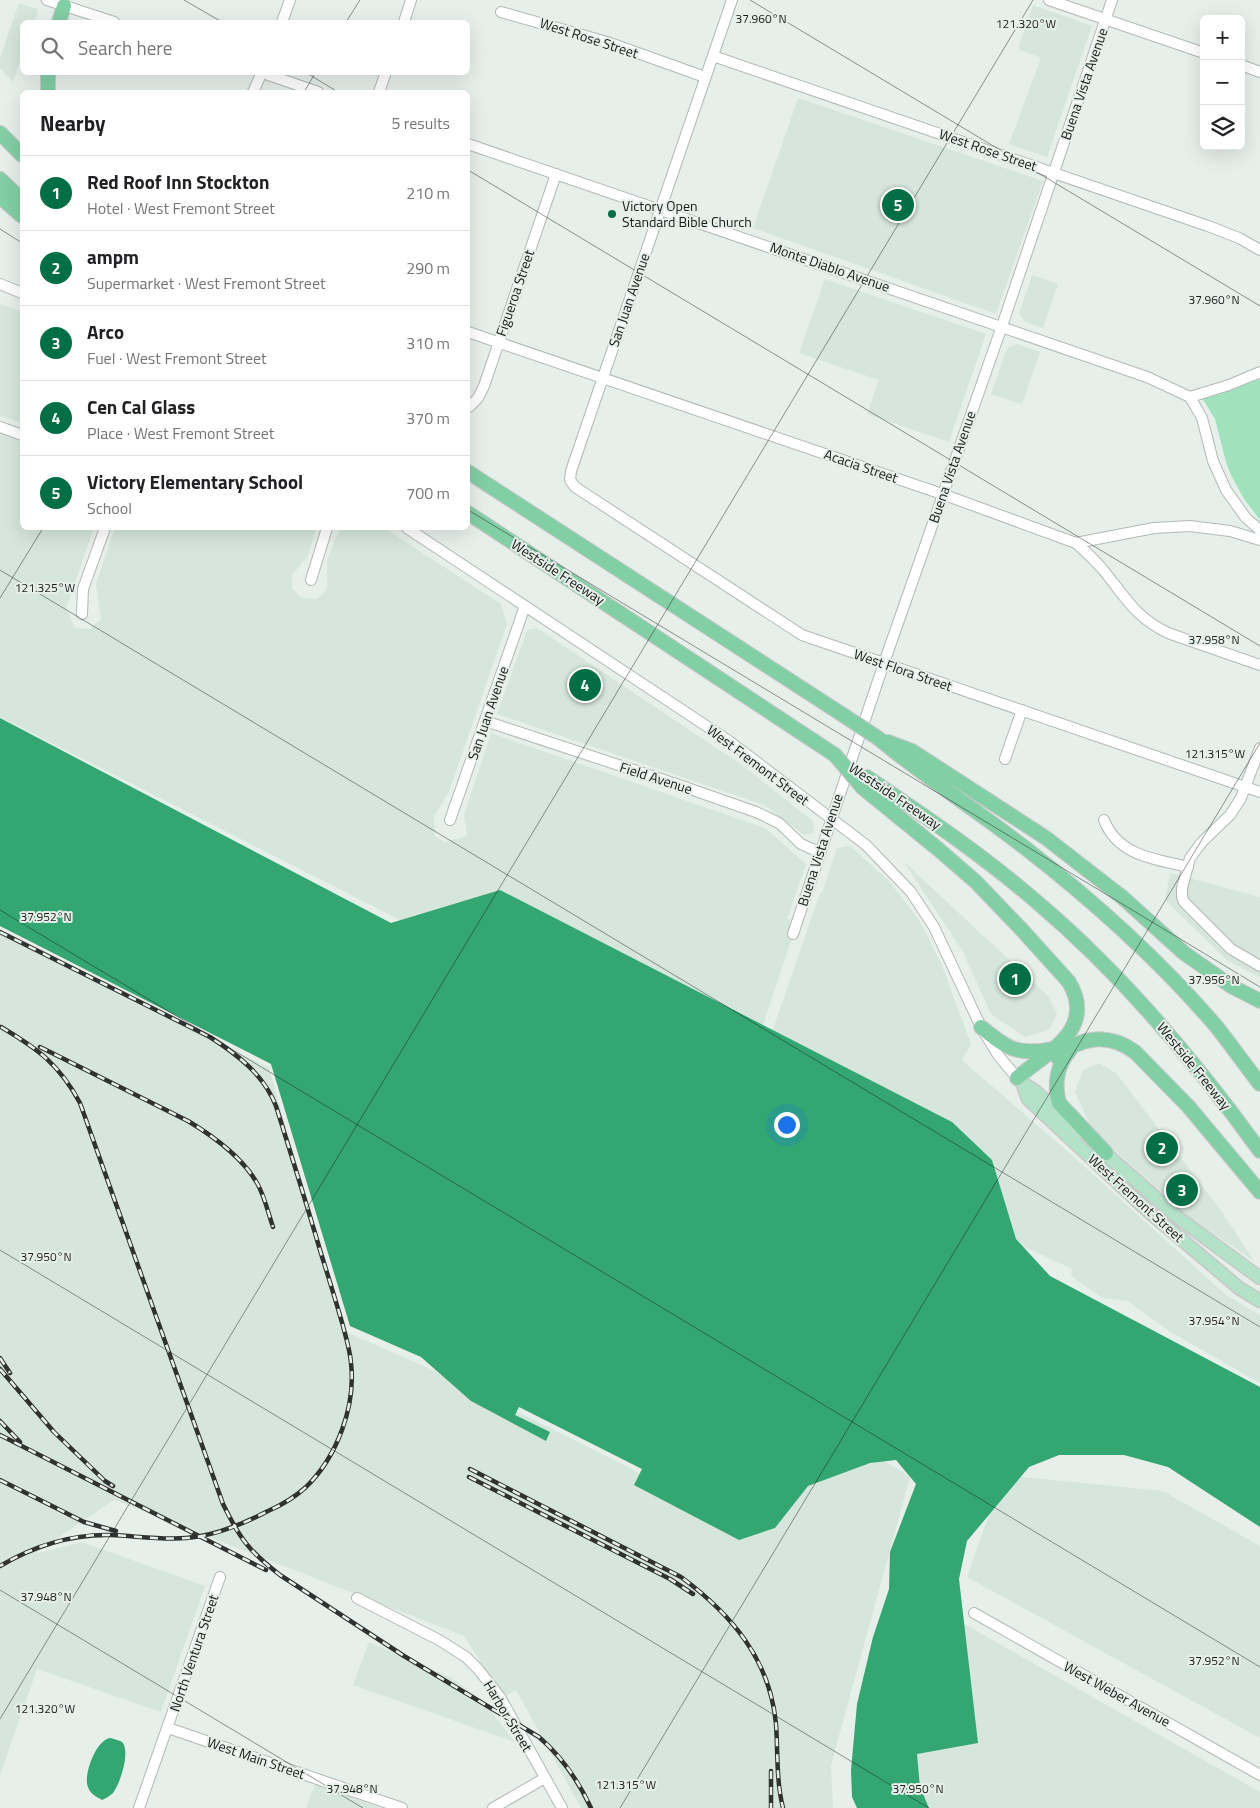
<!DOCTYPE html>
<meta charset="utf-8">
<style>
body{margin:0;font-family:"Titillium Web",sans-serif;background:#f2f2f2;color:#202124}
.controls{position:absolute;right:15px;top:15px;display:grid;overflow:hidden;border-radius:8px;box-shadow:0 5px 20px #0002}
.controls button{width:45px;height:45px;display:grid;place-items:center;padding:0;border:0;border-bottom:1px solid #e0e0e0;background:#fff;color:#202124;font:25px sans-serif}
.you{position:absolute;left:786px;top:1124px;width:18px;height:18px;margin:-12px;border:4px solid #fff;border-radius:50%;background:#1a73e8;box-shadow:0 0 0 8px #1a73e833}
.badge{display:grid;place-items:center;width:32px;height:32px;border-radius:50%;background:#016e45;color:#fff;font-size:16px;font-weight:700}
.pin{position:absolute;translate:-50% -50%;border:2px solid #fff;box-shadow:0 1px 5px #0006}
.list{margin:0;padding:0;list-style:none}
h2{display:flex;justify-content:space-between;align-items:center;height:65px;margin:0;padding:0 20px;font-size:21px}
h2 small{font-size:16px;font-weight:400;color:#757577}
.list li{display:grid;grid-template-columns:32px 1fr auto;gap:15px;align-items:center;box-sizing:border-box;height:75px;padding:0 20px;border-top:1px solid #e0e0e0}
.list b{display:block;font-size:19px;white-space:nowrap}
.list p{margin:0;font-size:16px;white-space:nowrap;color:#757577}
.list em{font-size:16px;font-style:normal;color:#757577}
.icon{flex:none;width:28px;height:28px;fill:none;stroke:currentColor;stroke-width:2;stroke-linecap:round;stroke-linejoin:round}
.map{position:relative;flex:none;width:1260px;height:1808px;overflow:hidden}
.search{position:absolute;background:#fff;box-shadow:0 5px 20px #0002;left:20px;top:20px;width:450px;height:55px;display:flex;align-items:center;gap:12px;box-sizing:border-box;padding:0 18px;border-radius:8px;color:#757577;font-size:19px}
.panel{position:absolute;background:#fff;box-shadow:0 5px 20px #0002;left:20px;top:90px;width:450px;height:440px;border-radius:8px}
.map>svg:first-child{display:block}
.built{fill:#d6e6dc}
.green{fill:#9fe2bc}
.water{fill:#33a672}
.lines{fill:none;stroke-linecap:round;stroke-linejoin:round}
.minor-casing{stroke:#b1b9b4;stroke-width:12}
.major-casing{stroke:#c7c8c8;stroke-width:15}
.highway-casing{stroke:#c7c8c8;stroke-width:16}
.minor{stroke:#fff;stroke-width:10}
.major{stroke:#b4e2c9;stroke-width:12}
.highway{stroke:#82cea5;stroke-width:14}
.rail-casing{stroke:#2f3230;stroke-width:4.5}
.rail{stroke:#e7efea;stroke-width:2.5;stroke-dasharray:8;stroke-linecap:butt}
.highway-bridge-casing{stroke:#c7c8c8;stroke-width:16;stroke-linecap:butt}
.highway-bridge{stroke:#82cea5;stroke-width:14}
.ticks{fill:none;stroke:#171a18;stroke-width:1;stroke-opacity:0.45}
.poi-dot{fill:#016e45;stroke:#e7efea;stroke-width:2}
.labels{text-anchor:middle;stroke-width:4;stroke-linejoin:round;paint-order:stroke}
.street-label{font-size:14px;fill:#171a18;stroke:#e7efea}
.poi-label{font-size:14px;fill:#171a18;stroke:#e7efea;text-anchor:start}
.ticks-label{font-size:12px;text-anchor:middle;fill:#171a18;stroke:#e7efea;stroke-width:4;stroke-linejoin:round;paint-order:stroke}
</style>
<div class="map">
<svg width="1260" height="1808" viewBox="0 0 1260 1808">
<rect width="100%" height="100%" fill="#e7efea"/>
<!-- built -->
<g class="built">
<path d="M 19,3 L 38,9 L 34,22 L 22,22 L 22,55 L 13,82 L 0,68 L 0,58 Z"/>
<path d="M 1033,5 L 1092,26 L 1047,157 L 1009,144 L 1041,58 L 1018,49 Z"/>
<path d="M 798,98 L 1043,181 L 996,314 L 753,228 Z"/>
<path d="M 1032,275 L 1058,284 L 1043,328 L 1025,322 L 1019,313 Z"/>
<path d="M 825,279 L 986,334 L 949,442 L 867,414 L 879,380 L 799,353 Z"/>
<path d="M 0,304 L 22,312 L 22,423 L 0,416 Z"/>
<path d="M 1017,344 L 1040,352 L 1022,404 L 991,394 L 1007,348 Z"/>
<path d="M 0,434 L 22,442 L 22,528 L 94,528 L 66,608 L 75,628 L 90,629 L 101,619 L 96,584 L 115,528 L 316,528 L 308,556 L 292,575 L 292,588 L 300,597 L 317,599 L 327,590 L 327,560 L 340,528 L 384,528 L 501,604 L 507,624 L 449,792 L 434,816 L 435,836 L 444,842 L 467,836 L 464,815 L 491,733 L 765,828 L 806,864 L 787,919 L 797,923 L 759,1037 L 769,1041 L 820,893 L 822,893 L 837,848 L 850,846 L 889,881 L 919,920 L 941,963 L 971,1044 L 962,1060 L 1074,1157 L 1226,1295 L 1260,1315 L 1260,1383 L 1169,1331 L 1128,1301 L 1102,1298 L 1071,1276 L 1072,1269 L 895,1186 L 414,927 L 0,717 Z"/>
<path d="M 537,628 L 742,765 L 813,821 L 814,833 L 804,835 L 764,805 L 497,714 L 527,630 Z"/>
<path d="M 903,861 L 1048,996 L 1057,1014 L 1049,1030 L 1025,1037 L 991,1014 L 962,950 Z"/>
<path d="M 1170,873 L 1260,897 L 1260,977 L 1228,961 L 1165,900 Z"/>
<path d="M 0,934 L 269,1068 L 344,1331 L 444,1375 L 713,1510 L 880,1458 L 910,1477 L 831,1765 L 833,1808 L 581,1808 L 516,1690 L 503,1697 L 464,1636 L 114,1500 L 34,1554 L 82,1542 L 205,1586 L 161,1712 L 37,1669 L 0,1775 Z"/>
<path d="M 1099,1063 L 1116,1073 L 1222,1212 L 1254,1261 L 1191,1218 L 1093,1131 L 1075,1092 L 1083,1070 Z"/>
<path d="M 1003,1475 L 1163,1491 L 1260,1546 L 1260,1738 L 967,1577 Z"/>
<path d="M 950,1616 L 1260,1792 L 1260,1808 L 929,1808 L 920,1787 L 915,1733 Z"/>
<path d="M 369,1642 L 452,1678 L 483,1701 L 515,1742 L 353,1685 Z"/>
<path d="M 315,1784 L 380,1808 L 306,1808 Z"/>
</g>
<!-- green -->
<path class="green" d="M 1260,379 L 1260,520 L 1244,499 L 1231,475 L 1226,462 L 1215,419 L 1202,398 Z"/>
<!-- water -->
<g class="water">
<path d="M 0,718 L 391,923 L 500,890 L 952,1122 L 992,1160 L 1016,1239 L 1050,1276 L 1260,1387 L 1260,1527 L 1168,1467 L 1124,1455 L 1059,1455 L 1029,1467 L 967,1541 L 959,1579 L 978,1743 L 917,1754 L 920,1787 L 929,1808 L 857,1808 L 852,1797 L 851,1770 L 857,1704 L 873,1637 L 889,1589 L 890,1552 L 916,1484 L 896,1460 L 870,1463 L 808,1486 L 775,1528 L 739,1540 L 634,1485 L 642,1469 L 519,1407 L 515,1415 L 550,1432 L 546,1441 L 471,1401 L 421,1357 L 350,1326 L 271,1064 L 0,926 Z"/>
<path d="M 110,1738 C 114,1739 119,1740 122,1742 C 131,1751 120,1784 113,1793 C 110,1796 106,1798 102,1800 C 97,1797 90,1794 88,1787 C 83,1775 96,1740 110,1738 Z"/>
</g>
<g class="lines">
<!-- minor casing -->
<g class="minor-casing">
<g id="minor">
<path d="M 47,0 L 114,22"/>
<path d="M 732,0 L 571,471 L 570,480 L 575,487 L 802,635 L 1260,792"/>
<path d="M 1049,0 L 1204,53"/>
<path d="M 501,12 L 607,42 L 705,77"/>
<path d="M 282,22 L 290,0"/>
<path d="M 404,22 L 411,0"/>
<path d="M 713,56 L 1208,226 L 1239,238 L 1260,250"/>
<path d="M 1241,65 L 1260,72"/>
<path d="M 260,72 L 318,92"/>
<path d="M 253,92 L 262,72"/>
<path d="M 379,92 L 386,72"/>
<path d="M 468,144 L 1147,377 L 1190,397"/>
<path d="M 0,284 L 22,293"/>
<path d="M 468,332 L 942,494 L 1076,543 L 1154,528 L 1190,526 L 1230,531 L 1260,540"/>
<path d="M 1190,397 L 1202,418 L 1213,461 L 1226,490 L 1246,518 L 1260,530"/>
<path d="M 1190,397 L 1229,385 L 1260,372"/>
<path d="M 469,407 L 478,398 L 484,386 L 556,174"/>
<path d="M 0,427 L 22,435"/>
<path d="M 407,528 L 729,741 L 866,845 L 911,892 L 934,927 L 981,1027 L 998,1055 L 1017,1078"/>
<path d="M 1076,543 C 1086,552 1096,561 1104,571 C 1126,598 1135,617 1168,633 L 1260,665"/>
<path d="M 311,580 L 327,528"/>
<path d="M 82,614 L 83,589 L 105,528"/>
<path d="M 485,721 L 676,784 L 756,812 L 779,823 L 801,844 L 819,852"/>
<path d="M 1260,748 L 1241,798 L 1230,815 L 1202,842 L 1190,858 L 1182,888 L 1182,897 L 1184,902 L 1231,949 L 1260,966"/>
<path d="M 1005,759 L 1022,710"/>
<path d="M 450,820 L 525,606"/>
<path d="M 1104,820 C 1118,856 1155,859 1188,867"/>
<path d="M 793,934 L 884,663 L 1002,326 L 1112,0"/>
<path d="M 357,1598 L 439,1640 L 466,1657 L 478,1669 L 500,1697 L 562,1808"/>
<path d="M 974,1613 L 1260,1775"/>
<path d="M 168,1728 L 402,1808"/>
<path d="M 139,1808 L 220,1577"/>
<path d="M 493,1808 L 545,1778"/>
</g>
</g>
<!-- major casing -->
<g class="major-casing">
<g id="major">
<path d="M 1021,1082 L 1035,1091 L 1080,1132"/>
<path d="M 1023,1085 L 1028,1099 L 1148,1211 L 1239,1288 L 1260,1301"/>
<path d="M 1099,1148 L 1180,1219 L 1260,1278"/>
</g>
</g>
<!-- highway casing -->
<g class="highway-casing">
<g id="highway">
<path d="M 59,22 L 64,6"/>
<path d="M 48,72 L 48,92"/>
<path d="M 0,133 L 22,155"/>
<path d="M 0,179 L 22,200"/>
<path d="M 0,197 L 22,216"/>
<path d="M 468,472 L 843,715"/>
<path d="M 468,513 L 835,755"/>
<path d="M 878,738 C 925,777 976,810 1024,847 C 1091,899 1161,962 1216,1026 C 1231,1045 1245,1065 1260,1084"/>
<path d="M 888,742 L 912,751 L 1046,838 L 1122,897 L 1184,953 L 1231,986 L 1260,1001"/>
<path d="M 867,777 C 926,817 984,856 1038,903 C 1123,975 1195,1061 1260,1151"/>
<path d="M 863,788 L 938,849 L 976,882 L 1023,931 L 1069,982 C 1097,1030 1047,1052 1017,1078"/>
<path d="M 981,1027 C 1006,1048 1017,1056 1052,1049"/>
<path d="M 1070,1050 C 1057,1065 1054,1084 1059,1103 L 1106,1153"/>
<path d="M 1057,1057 C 1081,1036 1109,1033 1135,1052 L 1188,1106 L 1260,1192"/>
</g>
</g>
<!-- minor -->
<use href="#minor" class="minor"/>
<!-- major -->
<use href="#major" class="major"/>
<!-- highway -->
<use href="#highway" class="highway"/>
<!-- rail casing -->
<g class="rail-casing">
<g id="rail">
<path d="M 0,932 L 210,1037 C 238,1055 264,1075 276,1106 C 291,1154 306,1202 320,1250 C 328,1276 336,1301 343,1326 C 346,1338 350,1350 351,1363 C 356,1406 337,1457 306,1487 C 295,1497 282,1505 268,1511 C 243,1524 215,1536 186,1538 C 161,1540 136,1536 111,1535 C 71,1534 34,1546 0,1566"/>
<path d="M 1,1027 C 38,1049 59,1064 80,1103 L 223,1504 C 240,1539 249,1551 280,1575 L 404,1656 L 539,1737 C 562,1757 578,1780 591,1808"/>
<path d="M 40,1047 L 188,1121 C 213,1136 242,1157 257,1183 C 265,1197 268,1213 273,1227"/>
<path d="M 0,1358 L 10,1373"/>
<path d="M 0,1369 L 54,1432 L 105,1481 L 113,1486"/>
<path d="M 0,1421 L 20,1442"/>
<path d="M 0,1435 L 266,1570"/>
<path d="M 470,1469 L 681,1577 C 731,1614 770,1659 776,1724 C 778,1752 776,1780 783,1808"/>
<path d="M 469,1477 L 670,1579 L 693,1594"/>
<path d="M 0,1480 L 84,1522 L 116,1531"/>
<path d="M 771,1771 L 771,1808"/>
</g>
</g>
<!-- rail -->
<use href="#rail" class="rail"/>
<!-- highway-bridge casing -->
<g class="highway-bridge-casing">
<g id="highway-bridge">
<path d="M 843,715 L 878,738"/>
<path d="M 835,755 L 863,788"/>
</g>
</g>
<!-- highway-bridge -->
<use href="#highway-bridge" class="highway-bridge"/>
</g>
<!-- ticks -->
<path class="ticks" d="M 184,0 L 222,22M 750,0 L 1260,306M 346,22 L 360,0M 305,72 L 338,92M 304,92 L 316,72M 468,170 L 1260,646M 0,229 L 22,243M 468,510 L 1260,987M 0,570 L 1260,1327M 0,598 L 43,528M 0,910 L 1260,1667M 0,1250 L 929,1808M 0,1590 L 363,1808M 0,1719 L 1033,0M 620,1808 L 1260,743"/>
<!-- markers -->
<circle class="poi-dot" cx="612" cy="214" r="5"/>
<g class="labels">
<!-- street labels -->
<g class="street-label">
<text transform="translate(589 38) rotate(18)" y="5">West Rose Street</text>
<text transform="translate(1084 84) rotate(-71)" y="5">Buena Vista Avenue</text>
<text transform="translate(988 150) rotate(19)" y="5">West Rose Street</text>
<text transform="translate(830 267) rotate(19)" y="5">Monte Diablo Avenue</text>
<text transform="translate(515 293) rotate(-71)" y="5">Figueroa Street</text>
<text transform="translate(629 300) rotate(-71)" y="5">San Juan Avenue</text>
<text transform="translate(861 466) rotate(19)" y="5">Acacia Street</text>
<text transform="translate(952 467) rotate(-71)" y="5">Buena Vista Avenue</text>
<text transform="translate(558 572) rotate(33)" y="5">Westside Freeway</text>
<text transform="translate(903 670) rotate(19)" y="5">West Flora Street</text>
<text transform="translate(488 713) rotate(-71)" y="5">San Juan Avenue</text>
<text transform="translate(758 765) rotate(37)" y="5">West Fremont Street</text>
<text transform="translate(656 778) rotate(18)" y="5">Field Avenue</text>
<text transform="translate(895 796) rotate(34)" y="5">Westside Freeway</text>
<text transform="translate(820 850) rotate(-72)" y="5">Buena Vista Avenue</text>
<text transform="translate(1194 1066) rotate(51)" y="5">Westside Freeway</text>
<text transform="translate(1136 1198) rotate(42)" y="5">West Fremont Street</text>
<text transform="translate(194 1653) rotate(-71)" y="5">North Ventura Street</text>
<text transform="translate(1117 1694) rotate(29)" y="5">West Weber Avenue</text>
<text transform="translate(508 1716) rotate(59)" y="5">Harbor Street</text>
<text transform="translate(256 1758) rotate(19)" y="5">West Main Street</text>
</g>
<!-- poi labels -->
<g class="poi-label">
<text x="622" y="211">Victory Open<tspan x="622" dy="16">Standard Bible Church</tspan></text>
</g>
</g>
<g class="ticks-label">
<text x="761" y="23">37.960°N</text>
<text x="1026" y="28">121.320°W</text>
<text x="1214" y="304">37.960°N</text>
<text x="45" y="592">121.325°W</text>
<text x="1214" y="644">37.958°N</text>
<text x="1215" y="758">121.315°W</text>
<text x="46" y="921">37.952°N</text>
<text x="1214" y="984">37.956°N</text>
<text x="46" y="1261">37.950°N</text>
<text x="1214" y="1325">37.954°N</text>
<text x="46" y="1601">37.948°N</text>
<text x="1214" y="1665">37.952°N</text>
<text x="45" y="1713">121.320°W</text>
<text x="626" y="1789">121.315°W</text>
<text x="352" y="1793">37.948°N</text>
<text x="918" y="1793">37.950°N</text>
</g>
</svg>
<div class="controls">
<button>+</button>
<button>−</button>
<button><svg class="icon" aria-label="layers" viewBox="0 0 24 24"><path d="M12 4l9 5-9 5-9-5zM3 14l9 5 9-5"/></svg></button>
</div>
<div class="you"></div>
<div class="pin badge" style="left:1015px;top:979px">1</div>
<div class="pin badge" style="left:1162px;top:1148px">2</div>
<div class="pin badge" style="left:1182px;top:1190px">3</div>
<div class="pin badge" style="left:585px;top:685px">4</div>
<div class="pin badge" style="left:898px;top:205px">5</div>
<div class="search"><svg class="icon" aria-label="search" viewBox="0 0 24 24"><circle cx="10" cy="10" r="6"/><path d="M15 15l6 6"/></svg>Search here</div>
<section class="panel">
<h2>Nearby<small>5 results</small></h2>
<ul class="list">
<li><span class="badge">1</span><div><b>Red Roof Inn Stockton</b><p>Hotel · West Fremont Street</p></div><em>210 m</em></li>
<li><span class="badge">2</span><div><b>ampm</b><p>Supermarket · West Fremont Street</p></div><em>290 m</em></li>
<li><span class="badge">3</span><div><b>Arco</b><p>Fuel · West Fremont Street</p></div><em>310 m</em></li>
<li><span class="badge">4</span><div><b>Cen Cal Glass</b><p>Place · West Fremont Street</p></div><em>370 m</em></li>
<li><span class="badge">5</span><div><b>Victory Elementary School</b><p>School</p></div><em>700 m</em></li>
</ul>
</section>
</div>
